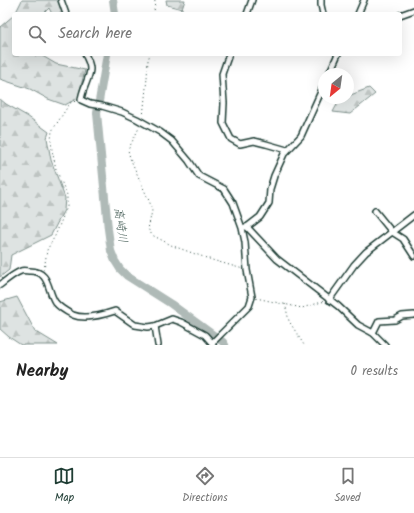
<!DOCTYPE html>
<meta charset="utf-8">
<style>
body{margin:0;font-family:Kalam,"Klee One",sans-serif;background:#f2f2f2;color:#222}
.compass{position:absolute;left:318px;top:68px;width:36px;height:36px;border-radius:50%;background:#fff;box-shadow:0 4px 16px #0002;rotate:209deg}
.list{margin:0;padding:0;list-style:none}
h2{display:flex;justify-content:space-between;align-items:center;height:52px;margin:0;padding:0 16px;font-size:17px}
h2 small{font-size:13px;font-weight:400;color:#767676}
.icon{flex:none;width:22px;height:22px;fill:none;stroke:currentColor;stroke-width:2;stroke-linecap:round;stroke-linejoin:round}
.map{position:relative;flex:none;width:414px;height:345px;overflow:hidden}
.search{position:absolute;background:#fff;box-shadow:0 4px 16px #0002;left:12px;right:12px;top:12px;height:44px;display:flex;align-items:center;gap:10px;box-sizing:border-box;padding:0 14px;border-radius:4px;color:#767676;font-size:15px}
.sheet{height:112px;background:#fff}
nav{display:flex;justify-content:space-around;align-items:center;box-sizing:border-box;height:56px;border-top:1px solid #e0e0e0;background:#fff;font-size:11px;color:#767676}
nav a{display:grid;justify-items:center;gap:2px}
nav .on{color:#1f3d34}
.map>svg:first-child{display:block}
.forest{fill:url(#forest-firs);stroke:#7e908b}
.lines{fill:none;stroke-linecap:round;stroke-linejoin:round}
.river{stroke:#afbab7;stroke-width:8}
.minor-casing{stroke:#1f3d34;stroke-width:8}
.path{stroke:#1f3d34;stroke-width:1;stroke-dasharray:1 3;stroke-linecap:butt}
.minor{stroke:#fff;stroke-width:5}
.labels{text-anchor:middle;stroke-width:3.5;stroke-linejoin:round;paint-order:stroke}
.water-label{font-size:12px;font-style:italic;fill:#4a625b;stroke:#fff}
</style>
<div class="map">
<svg width="414" height="345" viewBox="0 0 414 345">
<defs>
<pattern id="forest-firs" width="22" height="20" patternUnits="userSpaceOnUse"><rect width="22" height="20" fill="#dee3e2"/><path d="M5 1l3.5 6h-7zM16 11l3.5 6h-7z" fill="#bec4c2"/></pattern>
</defs>
<rect width="100%" height="100%" fill="#fff"/>
<filter id="ink" filterUnits="userSpaceOnUse"><feTurbulence type="fractalNoise" baseFrequency=".025" numOctaves="2"/><feDisplacementMap in="SourceGraphic" scale="8" xChannelSelector="R" yChannelSelector="G"/><feConvolveMatrix kernelMatrix="1 2 1 2 8 2 1 2 1" color-interpolation-filters="sRGB"/></filter>
<g filter="url(#ink)">
<!-- forest -->
<g class="forest">
<path d="M 22,0 L 58,0 L 63,14 L 52,14 L 49,8 L 43,14 L 15,14 Z"/>
<path d="M 166,0 L 185,0 L 182,9 L 167,5 Z"/>
<path d="M 14,15 L 14,54 L 39,54 L 56,64 L 85,70 L 78,98 L 65,105 L 48,99 L 30,89 L 0,79 L 0,27 Z"/>
<path d="M 369,88 L 375,94 L 350,114 L 333,112 L 340,99 L 343,98 L 348,98 L 348,96 Z"/>
<path d="M 0,99 L 6,104 L 27,116 L 49,132 L 47,138 L 51,160 L 65,198 L 64,210 L 51,235 L 11,255 L 9,270 L 0,277 Z"/>
<path d="M 17,297 L 35,331 L 58,345 L 21,345 L 9,337 L 0,329 L 0,302 Z"/>
</g>
<g class="lines">
<!-- river -->
<g class="river">
<path d="M 113,0 L 115,14"/>
<path d="M 107,54 L 97,113 L 108,229 L 111,251 L 115,261 L 120,269 L 127,276 L 171,304 L 223,342 L 225,345"/>
</g>
<!-- minor casing -->
<g class="minor-casing">
<g id="minor">
<path d="M 61,0 L 66,14"/>
<path d="M 321,0 L 321,5 L 323,14"/>
<path d="M 247,14 L 252,0"/>
<path d="M 358,14 L 364,0"/>
<path d="M 400,15 L 414,10"/>
<path d="M 85,54 C 87,59 90,63 90,69 C 90,78 82,89 81,100 L 90,104 L 102,106 L 122,112 L 137,119 L 160,132 L 172,141 L 189,161 L 199,176 L 224,189 L 233,203 L 242,228 L 245,242 L 247,270 L 252,297 L 249,306 L 212,343"/>
<path d="M 229,54 L 222,74 L 224,103 L 223,123 L 231,139 L 240,144 L 254,141 L 266,144 L 287,150"/>
<path d="M 329,74 L 338,54"/>
<path d="M 375,211 L 392,232 L 403,239 L 414,256"/>
<path d="M 245,227 L 247,227 L 260,217 L 269,203 L 270,189 L 274,176 L 284,154 L 301,136 L 324,85"/>
<path d="M 247,227 L 277,259 L 338,306 L 358,325 L 373,333 L 385,345"/>
<path d="M 0,285 C 5,281 15,273 21,271 C 23,270 27,271 30,271 C 50,271 47,290 55,302 C 59,307 67,312 73,315 C 85,320 103,315 115,311 L 135,325 L 148,327 L 155,326 L 172,319 L 181,322 L 205,335 L 213,344"/>
<path d="M 329,300 L 354,265 L 366,252 L 414,215"/>
<path d="M 155,326 L 158,345"/>
<path d="M 373,333 L 379,321 L 395,320 L 402,316 L 414,315"/>
</g>
</g>
<!-- path -->
<g class="path">
<path d="M 154,14 L 155,0"/>
<path d="M 143,117 L 147,78 L 148,60 L 150,54"/>
<path d="M 140,126 L 128,150 L 130,158 L 150,203 L 152,211 L 148,229 L 152,235 L 173,246 L 212,260 L 243,269"/>
<path d="M 44,270 L 47,250 L 55,236 L 67,207 L 67,195 L 56,169 L 52,150 L 51,140 L 52,131 L 70,103 L 76,101"/>
<path d="M 256,298 L 302,308 L 325,301"/>
<path d="M 285,304 L 289,321 L 304,345"/>
</g>
<!-- minor -->
<use href="#minor" class="minor"/>
</g>
</g>
<g class="labels">
<!-- water labels -->
<g class="water-label">
<text transform="translate(121 225) rotate(82)" y="4">高崎川</text>
</g>
</g>
</svg>
<svg class="compass" viewBox="-18 -18 36 36"><path d="M0-13l5 13h-10z" fill="#e53935"/><path d="M0 13l5-13h-10z" fill="#767676"/></svg>
<div class="search"><svg class="icon" aria-label="search" viewBox="0 0 24 24"><circle cx="10" cy="10" r="6"/><path d="M15 15l6 6"/></svg>Search here</div>
</div>
<section class="sheet">
<h2>Nearby<small>0 results</small></h2>
<ul class="list">
</ul>
</section>
<nav>
<a class="on"><svg class="icon" aria-label="map" viewBox="0 0 24 24"><path d="M3 6l6-2 6 2 6-2v14l-6 2-6-2-6 2zM9 4v14M15 6v14"/></svg>Map</a>
<a><svg class="icon" aria-label="directions" viewBox="0 0 24 24"><path d="M12 3l9 9-9 9-9-9zM9 14v-3h6M13 9l2 2-2 2"/></svg>Directions</a>
<a><svg class="icon" aria-label="saved" viewBox="0 0 24 24"><path d="M7 4h10v16l-5-4-5 4z"/></svg>Saved</a>
</nav>
